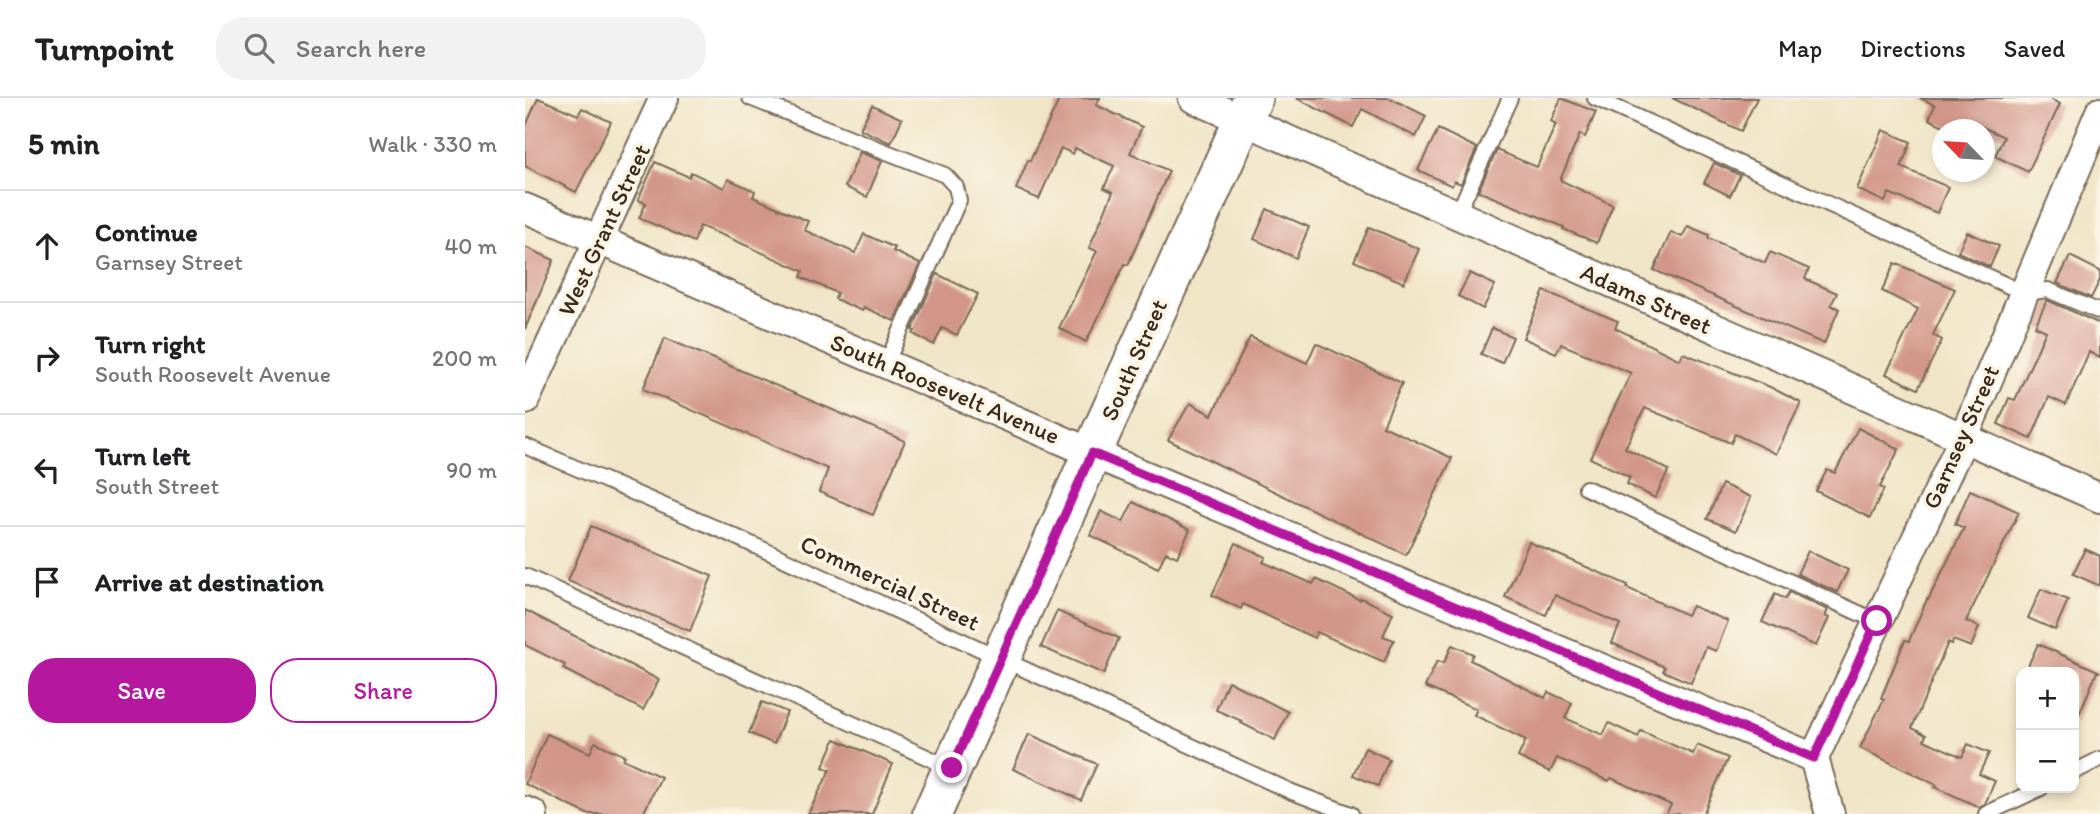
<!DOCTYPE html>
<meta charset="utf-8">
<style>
body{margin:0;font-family:Itim,sans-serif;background:#f2f2f2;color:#202124}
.controls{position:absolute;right:21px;bottom:21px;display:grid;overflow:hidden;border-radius:14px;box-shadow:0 4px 10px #0003}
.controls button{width:63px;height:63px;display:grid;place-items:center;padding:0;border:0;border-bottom:2px solid #e0e0e0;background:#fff;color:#202124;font:35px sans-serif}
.compass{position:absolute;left:1407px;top:21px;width:63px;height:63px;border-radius:50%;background:#fff;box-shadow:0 4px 10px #0003;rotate:295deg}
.stop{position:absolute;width:21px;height:21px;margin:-16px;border:5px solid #b5179e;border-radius:50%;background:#fff}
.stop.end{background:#b5179e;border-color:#fff;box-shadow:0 2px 7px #0008}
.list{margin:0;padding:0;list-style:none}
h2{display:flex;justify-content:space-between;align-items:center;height:91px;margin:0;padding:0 28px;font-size:30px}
h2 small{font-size:23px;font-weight:400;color:#757577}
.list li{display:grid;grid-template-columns:46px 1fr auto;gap:21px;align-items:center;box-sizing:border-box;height:112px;padding:0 28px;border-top:2px solid #e0e0e0}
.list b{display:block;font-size:26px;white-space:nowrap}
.list p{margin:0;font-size:23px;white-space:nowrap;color:#757577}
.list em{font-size:23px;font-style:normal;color:#757577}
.actions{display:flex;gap:14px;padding:21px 28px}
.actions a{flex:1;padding:16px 0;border:2px solid #b5179e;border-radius:28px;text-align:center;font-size:24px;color:#b5179e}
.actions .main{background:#b5179e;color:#fff}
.icon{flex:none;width:38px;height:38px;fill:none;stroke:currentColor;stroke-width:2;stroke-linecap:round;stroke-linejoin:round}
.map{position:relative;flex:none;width:1575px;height:716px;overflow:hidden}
header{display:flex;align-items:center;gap:42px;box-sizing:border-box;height:98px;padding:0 35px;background:#fff;border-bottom:2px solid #e0e0e0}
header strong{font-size:33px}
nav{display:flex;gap:38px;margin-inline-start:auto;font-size:24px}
.search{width:490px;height:63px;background:#f2f2f2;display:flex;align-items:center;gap:18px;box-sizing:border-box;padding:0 24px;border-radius:28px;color:#757577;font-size:26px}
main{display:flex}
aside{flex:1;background:#fff}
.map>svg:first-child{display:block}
.building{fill:#d29589}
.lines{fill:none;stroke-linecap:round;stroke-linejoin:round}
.lane-casing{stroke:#7a6b59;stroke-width:18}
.street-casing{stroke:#7a6b59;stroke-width:32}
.secondary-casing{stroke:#7a6b59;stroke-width:42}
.lane{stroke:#fff;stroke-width:14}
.street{stroke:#fff;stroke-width:28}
.secondary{stroke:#fff;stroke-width:38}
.route{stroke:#b5179e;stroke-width:9}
.labels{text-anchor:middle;stroke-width:7;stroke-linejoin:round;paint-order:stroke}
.street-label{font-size:24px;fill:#3b2a1e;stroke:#fcf5e5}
</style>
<header>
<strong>Turnpoint</strong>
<div class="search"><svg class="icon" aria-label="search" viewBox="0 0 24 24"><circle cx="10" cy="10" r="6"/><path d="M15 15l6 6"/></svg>Search here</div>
<nav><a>Map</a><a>Directions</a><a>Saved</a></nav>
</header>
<main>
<aside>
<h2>5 min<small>Walk · 330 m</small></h2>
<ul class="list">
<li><svg class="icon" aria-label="ahead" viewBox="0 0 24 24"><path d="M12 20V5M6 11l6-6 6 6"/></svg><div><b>Continue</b><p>Garnsey Street</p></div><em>40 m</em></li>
<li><svg class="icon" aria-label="right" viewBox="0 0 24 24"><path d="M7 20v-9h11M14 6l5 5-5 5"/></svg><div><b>Turn right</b><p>South Roosevelt Avenue</p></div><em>200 m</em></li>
<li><svg class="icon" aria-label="left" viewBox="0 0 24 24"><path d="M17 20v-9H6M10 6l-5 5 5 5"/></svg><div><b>Turn left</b><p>South Street</p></div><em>90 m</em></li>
<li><svg class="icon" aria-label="arrive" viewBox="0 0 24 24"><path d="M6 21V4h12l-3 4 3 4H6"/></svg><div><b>Arrive at destination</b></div></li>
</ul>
<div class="actions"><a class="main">Save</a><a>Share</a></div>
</aside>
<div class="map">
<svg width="1575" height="716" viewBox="0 0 1575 716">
<rect width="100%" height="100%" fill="#fcf5e5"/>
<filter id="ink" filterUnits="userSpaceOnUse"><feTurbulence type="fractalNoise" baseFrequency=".0143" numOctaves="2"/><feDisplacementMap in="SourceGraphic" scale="14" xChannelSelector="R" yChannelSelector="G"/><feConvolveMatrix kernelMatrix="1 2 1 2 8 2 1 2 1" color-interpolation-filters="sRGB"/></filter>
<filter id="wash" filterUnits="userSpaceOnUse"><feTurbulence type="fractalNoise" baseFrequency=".00686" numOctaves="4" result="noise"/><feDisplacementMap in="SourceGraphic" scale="28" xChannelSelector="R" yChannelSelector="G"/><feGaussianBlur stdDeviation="1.57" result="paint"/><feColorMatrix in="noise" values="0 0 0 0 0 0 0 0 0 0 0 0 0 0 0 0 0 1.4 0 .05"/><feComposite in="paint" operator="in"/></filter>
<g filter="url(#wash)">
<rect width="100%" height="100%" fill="#f0e5c7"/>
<g id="blocks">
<!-- building -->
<g class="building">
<path d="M 13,0 L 53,17 L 57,10 L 86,24 L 51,94 L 0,68 L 0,30 Z"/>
<path d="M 535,0 L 575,0 L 571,7 L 617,29 L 605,55 L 644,73 L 603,167 L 600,166 L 561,244 L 534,230 L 572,153 L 564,150 L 588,94 L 579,90 L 589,68 L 550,50 L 548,56 L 536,50 L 514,101 L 491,91 L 503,62 L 505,63 Z"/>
<path d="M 771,0 L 865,0 L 901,18 L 891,39 L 837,11 L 828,29 Z"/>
<path d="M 1036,0 L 1071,14 L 1060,39 L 1055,36 L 1035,82 L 1088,107 L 1072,145 L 1038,131 L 1039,129 L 953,93 L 972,52 L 1012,69 L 1031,26 L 1026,23 Z"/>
<path d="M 1147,0 L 1232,0 L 1216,33 Z"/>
<path d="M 1395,0 L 1523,0 L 1535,6 L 1503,74 L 1470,58 L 1479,39 L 1443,22 L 1439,32 L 1427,32 L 1404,21 L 1410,7 Z"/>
<path d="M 347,7 L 377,21 L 366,45 L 335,31 Z"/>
<path d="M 913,31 L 952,50 L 936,86 L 929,83 L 927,88 L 893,72 Z"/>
<path d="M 1358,32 L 1386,44 L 1376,69 L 1423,89 L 1412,115 L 1364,95 L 1360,104 L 1332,91 Z"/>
<path d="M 335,54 L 357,63 L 342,99 L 320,89 Z"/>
<path d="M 130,64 L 164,79 L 166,74 L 199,90 L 203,81 L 230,93 L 228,99 L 283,123 L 279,132 L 330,155 L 339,136 L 370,150 L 368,153 L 395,166 L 369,223 L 339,209 L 337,213 L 310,201 L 312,195 L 276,179 L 278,173 L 209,142 L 175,128 L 169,144 L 114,120 L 121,105 L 113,102 Z"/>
<path d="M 1189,65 L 1215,77 L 1205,98 L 1179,85 Z"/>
<path d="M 742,111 L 784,129 L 771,160 L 729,141 Z"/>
<path d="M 1163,128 L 1184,137 L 1183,140 L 1240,165 L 1245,154 L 1284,171 L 1280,181 L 1312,195 L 1306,207 L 1314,211 L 1299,246 L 1129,172 L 1146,134 L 1157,139 Z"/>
<path d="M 844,129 L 894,151 L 879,185 L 829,163 Z"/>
<path d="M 1442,134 L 1474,148 L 1465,169 L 1433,154 Z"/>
<path d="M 0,149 L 29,162 L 0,231 Z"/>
<path d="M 1545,158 L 1575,173 L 1575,182 L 1566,200 L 1532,185 Z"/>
<path d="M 1370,165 L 1430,191 L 1408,237 L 1417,242 L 1393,291 L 1361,276 L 1393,211 L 1357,193 Z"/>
<path d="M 945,175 L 970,187 L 958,211 L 933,198 Z"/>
<path d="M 412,176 L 453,196 L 432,237 L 417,230 L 409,247 L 388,236 L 390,233 L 387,232 Z"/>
<path d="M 1019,193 L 1093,223 L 1090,230 L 1155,262 L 1158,255 L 1245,289 L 1276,305 L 1251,356 L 1210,336 L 1206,345 L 1120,310 L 1100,350 L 1144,372 L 1130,400 L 1102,386 L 1105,379 L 1065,360 L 1106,275 L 1036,246 L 1031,255 L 998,240 Z"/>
<path d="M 1522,202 L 1575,226 L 1575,260 L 1564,254 L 1541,307 L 1524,299 L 1506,341 L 1473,326 L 1484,300 L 1490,302 L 1521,233 L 1510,228 Z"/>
<path d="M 967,230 L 988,239 L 977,265 L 956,256 Z"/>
<path d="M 725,239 L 782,265 L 791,245 L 877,285 L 858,328 L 927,360 L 881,457 L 643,342 L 665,305 L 687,317 Z"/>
<path d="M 140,240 L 380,343 L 348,417 L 294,394 L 303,371 L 118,291 Z"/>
<path d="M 1333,330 L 1374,351 L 1355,389 L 1359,391 L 1345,420 L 1291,393 L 1302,372 L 1310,375 Z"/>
<path d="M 1197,386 L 1226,399 L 1211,433 L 1182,421 Z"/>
<path d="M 1445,392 L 1494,414 L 1441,523 L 1454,529 L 1446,549 L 1428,542 L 1427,546 L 1423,544 L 1387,630 L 1401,637 L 1399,642 L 1437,659 L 1443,646 L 1464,655 L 1454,676 L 1470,683 L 1460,706 L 1454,709 L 1410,689 L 1412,687 L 1335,650 L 1359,601 L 1356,600 L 1380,542 L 1384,543 L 1402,501 L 1403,502 L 1439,430 L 1430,426 Z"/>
<path d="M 608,404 L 665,432 L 652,459 L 641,454 L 633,470 L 565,437 L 576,413 L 598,424 Z"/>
<path d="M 66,428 L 187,478 L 165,533 L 43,483 Z"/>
<path d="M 1004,444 L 1103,487 L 1102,490 L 1162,517 L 1167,508 L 1203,523 L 1191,553 L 1181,549 L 1166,585 L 1138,573 L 1140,569 L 1087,545 L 1095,526 L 1030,497 L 1021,517 L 980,499 Z"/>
<path d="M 711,445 L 741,459 L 738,464 L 788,486 L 791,481 L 835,502 L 836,500 L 868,515 L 858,538 L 869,542 L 859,564 L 792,534 L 789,540 L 718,506 L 716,511 L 687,497 Z"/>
<path d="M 1560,451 L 1575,458 L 1575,488 L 1548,476 Z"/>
<path d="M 1283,453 L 1323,472 L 1312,494 L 1272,476 Z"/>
<path d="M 1516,491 L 1543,502 L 1530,532 L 1503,520 Z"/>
<path d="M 1264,494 L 1303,512 L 1300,518 L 1304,520 L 1291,548 L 1237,524 L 1250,496 L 1260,501 Z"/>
<path d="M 0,512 L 134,582 L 118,612 L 38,571 L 40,567 L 0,547 Z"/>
<path d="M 532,513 L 594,540 L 579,576 L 516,549 Z"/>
<path d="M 1513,546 L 1575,574 L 1572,574 L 1549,628 L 1549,574 L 1500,574 Z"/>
<path d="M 927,547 L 948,556 L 945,562 L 1020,600 L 1023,594 L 1047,605 L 1040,620 L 1078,637 L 1084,625 L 1113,639 L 1116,633 L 1168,656 L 1172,647 L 1203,660 L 1178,716 L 1141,716 L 1146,707 L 1086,680 L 1084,683 L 1032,660 L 1025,674 L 993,659 L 1001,642 L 949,617 L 952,611 L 900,589 L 912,563 L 919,565 Z"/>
<path d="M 703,583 L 763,614 L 750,642 L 716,625 L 717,623 L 691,612 Z"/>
<path d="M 237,604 L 262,614 L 249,646 L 224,635 Z"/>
<path d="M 22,636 L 65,655 L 70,644 L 100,658 L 98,661 L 136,679 L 118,716 L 62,716 L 0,686 Z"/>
<path d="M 504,636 L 572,666 L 556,702 L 488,671 Z"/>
<path d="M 310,641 L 368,666 L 347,716 L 283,716 L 305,672 L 298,669 Z"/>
<path d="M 840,650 L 864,661 L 853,688 L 828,677 Z"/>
</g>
</g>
</g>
<g filter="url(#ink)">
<use href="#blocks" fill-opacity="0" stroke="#7a6b59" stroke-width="2"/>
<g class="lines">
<!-- lane casing -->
<g class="lane-casing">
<g id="lane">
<path d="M 225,0 L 420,77 L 431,89 L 434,102 L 361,266"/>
<path d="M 1070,0 L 1499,195 L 1523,192 L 1575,214"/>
<path d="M 932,117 L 985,0"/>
<path d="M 0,348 L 200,434 L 767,694 L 826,716"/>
<path d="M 1061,390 L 1351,523"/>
<path d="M 0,478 L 426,670"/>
<path d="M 1549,674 L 1575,661"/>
<path d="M 1461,716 L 1516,690"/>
</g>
</g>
<!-- street casing -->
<g class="street-casing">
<g id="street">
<path d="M 668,0 L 1575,400"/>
<path d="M 0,110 L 567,355 L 1289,660"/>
<path d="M 0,302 L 139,0"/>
<path d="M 1289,660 L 1438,341 L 1575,14"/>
<path d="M 1289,660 L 1305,716"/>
<path d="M 0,713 L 8,716"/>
</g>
</g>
<!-- secondary casing -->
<g class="secondary-casing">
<path id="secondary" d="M 407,716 L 567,355 L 728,0"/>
</g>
<!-- lane -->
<use href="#lane" class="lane"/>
<!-- street -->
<use href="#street" class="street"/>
<!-- secondary -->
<use href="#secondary" class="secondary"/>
</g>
</g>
<g class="lines" filter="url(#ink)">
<!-- route -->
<path class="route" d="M 427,670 L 567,355 L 1289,660 L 1352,523"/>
</g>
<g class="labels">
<!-- street labels -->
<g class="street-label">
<text transform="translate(79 132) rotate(-65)" y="8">West Grant Street</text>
<text transform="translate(1121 201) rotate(24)" y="8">Adams Street</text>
<text transform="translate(609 262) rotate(-66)" y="8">South Street</text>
<text transform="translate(420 291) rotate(23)" y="8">South Roosevelt Avenue</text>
<text transform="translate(1436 339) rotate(-66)" y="8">Garnsey Street</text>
<text transform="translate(365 485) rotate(25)" y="8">Commercial Street</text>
</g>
</g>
</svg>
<div class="controls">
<button>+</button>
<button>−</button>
</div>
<svg class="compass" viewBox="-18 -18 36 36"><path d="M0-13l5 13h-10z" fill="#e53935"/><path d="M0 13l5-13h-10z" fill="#757577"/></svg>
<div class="stop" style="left:1352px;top:523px"></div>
<div class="stop end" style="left:427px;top:670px"></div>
</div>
</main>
